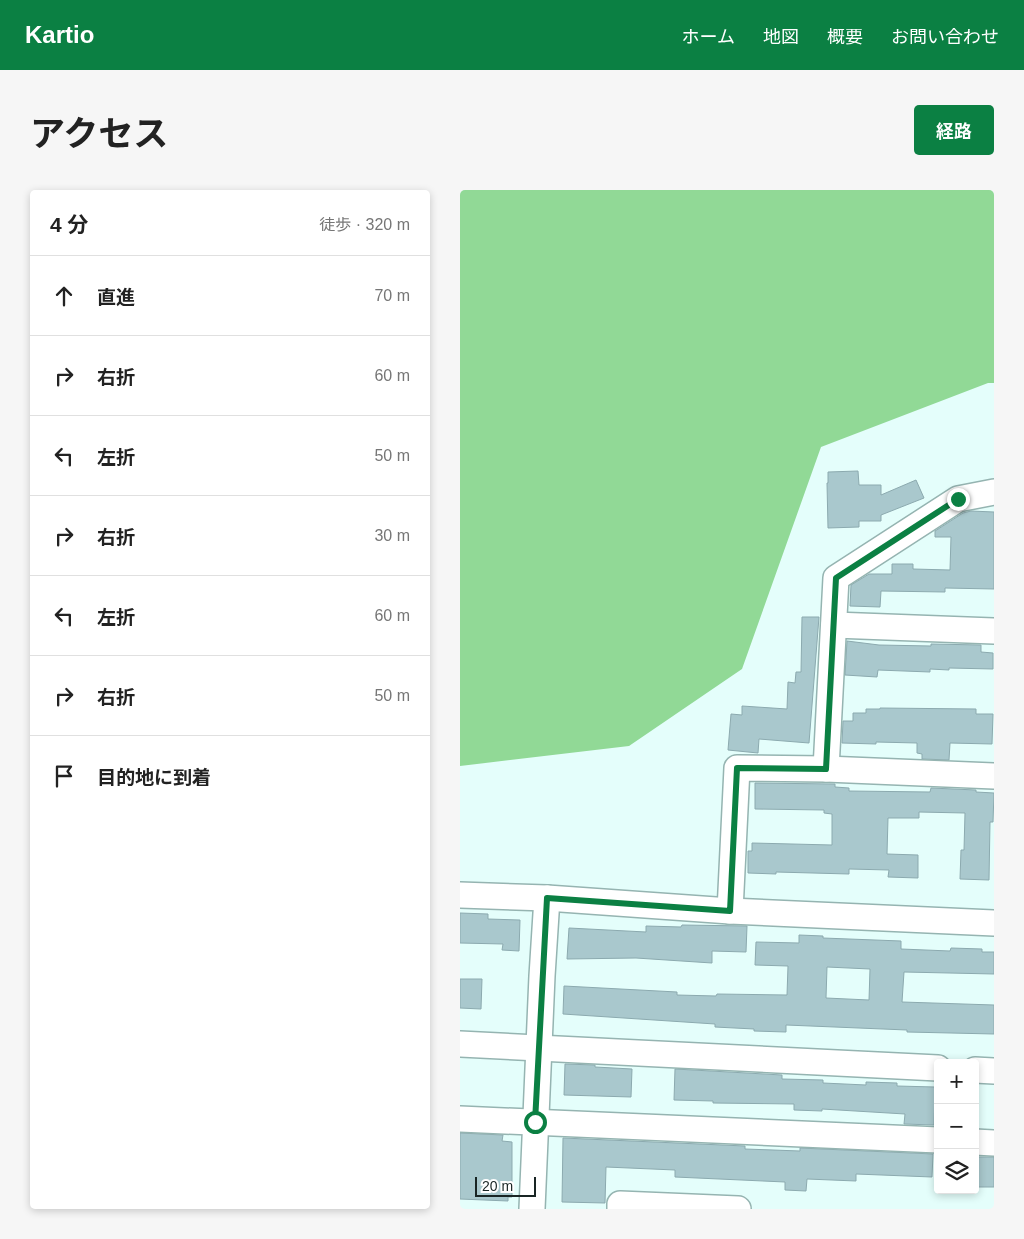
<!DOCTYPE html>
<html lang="ja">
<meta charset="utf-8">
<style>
body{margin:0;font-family:Helvetica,"Noto Sans JP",sans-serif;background:#f6f6f6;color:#222}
.controls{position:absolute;right:15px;bottom:15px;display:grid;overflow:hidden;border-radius:5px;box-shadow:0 2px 8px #0003}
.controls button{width:45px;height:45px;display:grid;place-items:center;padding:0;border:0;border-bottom:1px solid #e0e0e0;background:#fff;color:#222;font:25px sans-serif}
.scale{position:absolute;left:15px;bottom:12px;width:61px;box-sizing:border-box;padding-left:5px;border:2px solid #192524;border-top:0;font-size:14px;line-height:18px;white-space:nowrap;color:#192524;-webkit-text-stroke:4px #fff;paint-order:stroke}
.stop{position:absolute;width:15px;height:15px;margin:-11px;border:4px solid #0b8043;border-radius:50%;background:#fff}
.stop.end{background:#0b8043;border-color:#fff;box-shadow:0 1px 5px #0008}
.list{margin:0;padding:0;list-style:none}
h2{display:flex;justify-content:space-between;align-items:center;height:65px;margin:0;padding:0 20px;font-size:21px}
h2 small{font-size:16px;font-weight:400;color:#767676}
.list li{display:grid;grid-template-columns:32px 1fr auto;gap:15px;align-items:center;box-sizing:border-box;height:80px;padding:0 20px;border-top:1px solid #e0e0e0}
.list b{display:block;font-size:19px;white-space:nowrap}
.list em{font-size:16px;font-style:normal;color:#767676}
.icon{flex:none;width:28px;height:28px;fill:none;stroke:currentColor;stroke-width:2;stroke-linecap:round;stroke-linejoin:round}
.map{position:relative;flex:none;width:534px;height:1019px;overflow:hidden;border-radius:5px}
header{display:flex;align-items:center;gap:30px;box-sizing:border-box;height:70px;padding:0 25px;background:#0b8043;color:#fff}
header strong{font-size:24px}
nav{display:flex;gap:28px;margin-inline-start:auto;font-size:18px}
.intro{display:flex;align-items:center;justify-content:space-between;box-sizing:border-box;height:120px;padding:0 30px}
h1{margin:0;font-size:35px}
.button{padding:12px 22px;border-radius:5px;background:#0b8043;color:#fff;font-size:18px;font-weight:700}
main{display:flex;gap:30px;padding:0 30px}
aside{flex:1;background:#fff;border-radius:5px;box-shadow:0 2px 8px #0003}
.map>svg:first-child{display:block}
.forest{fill:#91d996}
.building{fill:#a9c8cd;stroke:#8caaaf;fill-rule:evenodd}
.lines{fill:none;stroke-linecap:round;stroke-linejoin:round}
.minor-casing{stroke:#95b4b1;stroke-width:28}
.minor{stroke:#fff;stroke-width:25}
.route{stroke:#0b8043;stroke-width:6}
</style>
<header>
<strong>Kartio</strong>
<nav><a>ホーム</a><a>地図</a><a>概要</a><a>お問い合わせ</a></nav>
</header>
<div class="intro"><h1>アクセス</h1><a class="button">経路</a></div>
<main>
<aside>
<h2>4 分<small>徒歩 · 320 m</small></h2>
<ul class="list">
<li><svg class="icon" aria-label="ahead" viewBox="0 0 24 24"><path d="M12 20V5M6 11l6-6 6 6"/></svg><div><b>直進</b></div><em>70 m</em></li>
<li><svg class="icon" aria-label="right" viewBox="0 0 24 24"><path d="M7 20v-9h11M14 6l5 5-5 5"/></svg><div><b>右折</b></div><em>60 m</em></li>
<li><svg class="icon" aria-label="left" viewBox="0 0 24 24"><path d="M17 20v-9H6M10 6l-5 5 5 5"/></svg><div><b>左折</b></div><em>50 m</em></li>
<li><svg class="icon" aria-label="right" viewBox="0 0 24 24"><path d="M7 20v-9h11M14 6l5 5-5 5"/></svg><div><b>右折</b></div><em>30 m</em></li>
<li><svg class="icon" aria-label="left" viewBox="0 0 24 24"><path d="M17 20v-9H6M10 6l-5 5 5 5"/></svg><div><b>左折</b></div><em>60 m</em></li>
<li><svg class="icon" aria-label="right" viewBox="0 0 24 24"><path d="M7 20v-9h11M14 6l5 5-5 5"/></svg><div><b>右折</b></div><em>50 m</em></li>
<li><svg class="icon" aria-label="arrive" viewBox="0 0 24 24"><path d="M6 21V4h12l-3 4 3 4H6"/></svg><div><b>目的地に到着</b></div></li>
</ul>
</aside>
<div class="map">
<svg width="534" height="1019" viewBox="0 0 534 1019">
<rect width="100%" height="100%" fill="#e4fefb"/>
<!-- forest -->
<path class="forest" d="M 0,0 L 534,0 L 534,193 L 528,193 L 361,257 L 282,479 L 169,556 L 0,576 Z"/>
<!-- building -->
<g class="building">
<path d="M 398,281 L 399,295 L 421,295 L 421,305 L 456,290 L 464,308 L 421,325 L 421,331 L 399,331 L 399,337 L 368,338 L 367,293 L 368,293 L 368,282 Z"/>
<path d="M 511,321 L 534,322 L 534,399 L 485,398 L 485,402 L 421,401 L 420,417 L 390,416 L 391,395 L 409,384 L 432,384 L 432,374 L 453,374 L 453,379 L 490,380 L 491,347 L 475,347 L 475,341 L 503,323 Z"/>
<path d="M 342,427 L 359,427 L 349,553 L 299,549 L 298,563 L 268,560 L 271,524 L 282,525 L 282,516 L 327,519 L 328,492 L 335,493 L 336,482 L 341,482 Z"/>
<path d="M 387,451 L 419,455 L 471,456 L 471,454 L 521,455 L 521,462 L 533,463 L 533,479 L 489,478 L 489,480 L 470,479 L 470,482 L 418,480 L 417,487 L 385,485 Z"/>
<path d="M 420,518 L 516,519 L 516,524 L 533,524 L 532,554 L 490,553 L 489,570 L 462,569 L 462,564 L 457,563 L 457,553 L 416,552 L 416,554 L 382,553 L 383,531 L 393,531 L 393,523 L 406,523 L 406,519 L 420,519 Z"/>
<path d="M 295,593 L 375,594 L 375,597 L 389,598 L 389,601 L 470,602 L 471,598 L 516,600 L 516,602 L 534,603 L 533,632 L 530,632 L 529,690 L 500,689 L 501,660 L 504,660 L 505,623 L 459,622 L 459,628 L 428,628 L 427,664 L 458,665 L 458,688 L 428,687 L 429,680 L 389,679 L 389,684 L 316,682 L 316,684 L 288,683 L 288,661 L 292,661 L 292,653 L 372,655 L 372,624 L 364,623 L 364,620 L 295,619 Z"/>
<path d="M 0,723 L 28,724 L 28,729 L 60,730 L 59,761 L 42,760 L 43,754 L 0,753 Z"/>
<path d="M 222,735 L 287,736 L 286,762 L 252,761 L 252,773 L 176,768 L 107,769 L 109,738 L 186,742 L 186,736 L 221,737 Z"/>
<path d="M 339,745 L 363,746 L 363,748 L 441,751 L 441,759 L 490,761 L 491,758 L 522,759 L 522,762 L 534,762 L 534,784 L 444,782 L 442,812 L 534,815 L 534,844 L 447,842 L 447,840 L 326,835 L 326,842 L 294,841 L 294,839 L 255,837 L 255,834 L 103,824 L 104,796 L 217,802 L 217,805 L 256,806 L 257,804 L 327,805 L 328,776 L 295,775 L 296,752 L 339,753 ZM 367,777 L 410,779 L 409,810 L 366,808 Z"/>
<path d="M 0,789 L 22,789 L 21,819 L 0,818 Z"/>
<path d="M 105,874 L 135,875 L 135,877 L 172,879 L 171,907 L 104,905 Z"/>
<path d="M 215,879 L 322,885 L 322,889 L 363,890 L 363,893 L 406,895 L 406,892 L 437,893 L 437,896 L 475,897 L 474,935 L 444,934 L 445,924 L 362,919 L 362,921 L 334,920 L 334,914 L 253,913 L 253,911 L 214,910 Z"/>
<path d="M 0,943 L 43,945 L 42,951 L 52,952 L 52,1007 L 48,1007 L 48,1011 L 0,1009 Z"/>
<path d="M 103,948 L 285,956 L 285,959 L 340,961 L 340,958 L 473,964 L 472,987 L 396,984 L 396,991 L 347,989 L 346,1001 L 325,1000 L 325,992 L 215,987 L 215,980 L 146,977 L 145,1013 L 102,1012 Z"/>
<path d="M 518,967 L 534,967 L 534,997 L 517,997 Z"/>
</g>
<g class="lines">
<!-- minor casing -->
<g class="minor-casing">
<g id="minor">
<path d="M 374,435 L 534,441"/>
<path d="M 366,579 L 376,388 L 498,309 L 534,302"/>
<path d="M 0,705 L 87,708 L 270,721 L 534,733"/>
<path d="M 270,721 L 277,578 L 366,579 L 534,586"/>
<path d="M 0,854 L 478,878"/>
<path d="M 515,880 L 534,881"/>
<path d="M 0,929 L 478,950"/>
<path d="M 515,952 L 534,953"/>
<path d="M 72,1019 L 82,786 L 87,708"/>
<path d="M 160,1019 L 160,1014 L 278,1019"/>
</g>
</g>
<!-- minor -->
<use href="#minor" class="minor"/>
</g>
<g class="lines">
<!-- route -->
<path class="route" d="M 75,932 L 87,708 L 270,721 L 277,578 L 366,579 L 376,388 L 498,309"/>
</g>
</svg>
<div class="controls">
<button>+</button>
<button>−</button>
<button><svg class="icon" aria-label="layers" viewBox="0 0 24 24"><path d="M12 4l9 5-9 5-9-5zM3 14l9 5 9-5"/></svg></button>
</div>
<div class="scale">20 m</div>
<div class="stop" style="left:75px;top:932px"></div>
<div class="stop end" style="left:498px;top:309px"></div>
</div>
</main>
